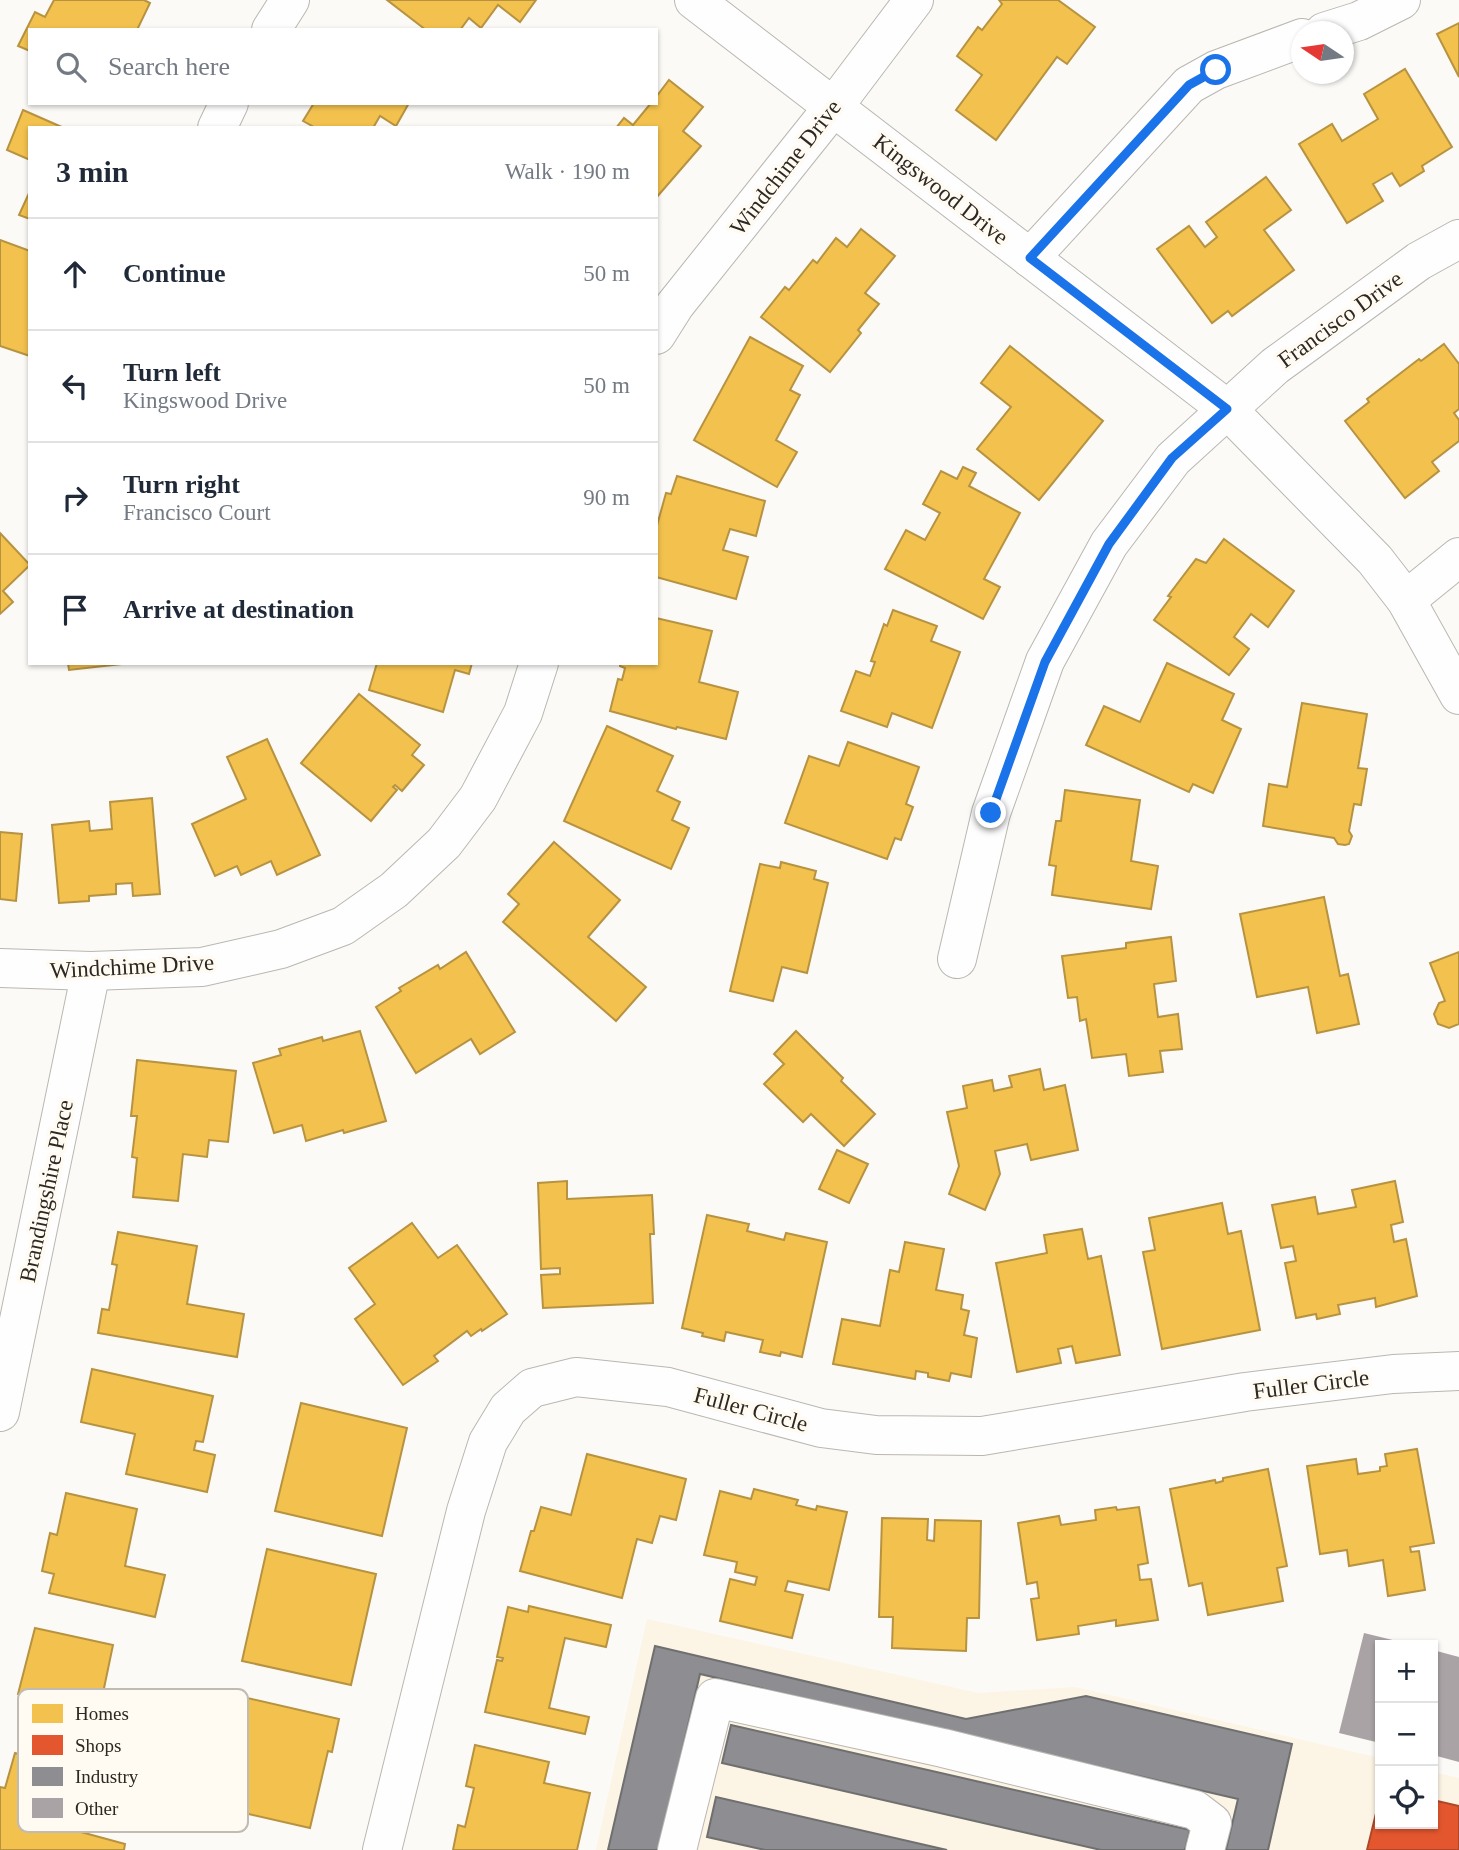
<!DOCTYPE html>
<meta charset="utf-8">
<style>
body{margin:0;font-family:Georgia,serif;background:#f2f2f3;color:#1f2937}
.controls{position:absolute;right:21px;bottom:21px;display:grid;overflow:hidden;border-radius:0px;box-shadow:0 2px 5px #0004}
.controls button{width:63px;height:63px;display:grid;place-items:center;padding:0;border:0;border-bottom:2px solid #e0e1e3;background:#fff;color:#1f2937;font:35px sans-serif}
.compass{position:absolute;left:1291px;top:21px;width:63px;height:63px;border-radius:50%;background:#fff;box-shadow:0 2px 5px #0004;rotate:283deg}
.stop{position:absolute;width:21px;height:21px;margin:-16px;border:5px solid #1a73e8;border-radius:50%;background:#fff}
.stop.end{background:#1a73e8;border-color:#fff;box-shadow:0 2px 7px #0008}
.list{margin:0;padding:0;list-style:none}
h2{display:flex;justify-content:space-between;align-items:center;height:91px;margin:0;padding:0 28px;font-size:30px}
h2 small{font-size:23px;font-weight:400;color:#747a83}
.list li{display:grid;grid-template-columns:46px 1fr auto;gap:21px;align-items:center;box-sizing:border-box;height:112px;padding:0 28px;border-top:2px solid #e0e1e3}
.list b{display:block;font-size:26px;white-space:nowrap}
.list p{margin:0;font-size:23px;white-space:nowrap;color:#747a83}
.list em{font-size:23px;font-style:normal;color:#747a83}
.icon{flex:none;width:38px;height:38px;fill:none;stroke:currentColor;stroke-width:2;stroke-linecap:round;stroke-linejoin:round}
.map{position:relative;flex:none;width:1459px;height:1850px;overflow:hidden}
.search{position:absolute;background:#fff;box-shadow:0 2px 5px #0004;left:28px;top:28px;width:630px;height:77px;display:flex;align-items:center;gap:18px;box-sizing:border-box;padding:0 24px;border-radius:0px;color:#747a83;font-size:26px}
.panel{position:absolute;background:#fff;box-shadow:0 2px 5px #0004;left:28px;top:126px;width:630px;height:539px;border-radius:0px}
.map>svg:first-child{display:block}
.built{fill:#fcf4e4}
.homes{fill:#f2c14e;stroke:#b79341;stroke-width:2}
.shops{fill:#e4572e;stroke:#ad492a;stroke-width:2}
.industry{fill:#8d8d92;stroke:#706f70;stroke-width:2}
.building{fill:#aaa3a6}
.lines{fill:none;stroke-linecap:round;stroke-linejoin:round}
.minor-casing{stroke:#bab7b2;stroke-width:40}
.minor{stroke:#fffefe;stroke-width:38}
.route{stroke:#1a73e8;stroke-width:9}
.labels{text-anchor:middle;stroke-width:7;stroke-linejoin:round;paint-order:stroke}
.street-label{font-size:23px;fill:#2d2922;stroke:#fffbf3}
.key{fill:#fffbf3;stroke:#c0bcb4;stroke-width:2}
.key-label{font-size:19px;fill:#2d2922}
</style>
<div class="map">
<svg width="1459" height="1850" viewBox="0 0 1459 1850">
<rect width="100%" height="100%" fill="#fcfaf6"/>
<!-- built -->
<path class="built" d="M 647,1619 L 978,1693 L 1075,1687 L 1380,1758 L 1380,1824 L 1433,1824 L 1433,1772 L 1459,1778 L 1459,1850 L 596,1850 Z"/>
<!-- homes -->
<g class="homes">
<path d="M 54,0 L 144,0 L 150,3 L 137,30 L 30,30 L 30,51 L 18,46 L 35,12 L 45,17 Z"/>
<path d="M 387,0 L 536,0 L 520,22 L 498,5 L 481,28 L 469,18 L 460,30 L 426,30 Z"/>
<path d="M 999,0 L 1058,0 L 1095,27 L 1067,64 L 1057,57 L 996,140 L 956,110 L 982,75 L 957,56 L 978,27 L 982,30 L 1002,4 Z"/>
<path d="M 1459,23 L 1459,77 L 1437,34 Z"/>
<path d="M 1405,69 L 1452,147 L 1422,166 L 1424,171 L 1400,186 L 1392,173 L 1373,184 L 1383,201 L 1347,223 L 1299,144 L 1332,124 L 1342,141 L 1378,119 L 1364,94 Z"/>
<path d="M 669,80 L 703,107 L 683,131 L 701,146 L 656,198 L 656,128 L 616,128 L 624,118 L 633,125 L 651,103 L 656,103 L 656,97 Z"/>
<path d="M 314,103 L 409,103 L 396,126 L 380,116 L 373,128 L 311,128 L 312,126 L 303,121 Z"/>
<path d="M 23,110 L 64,128 L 30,128 L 30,160 L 7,150 Z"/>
<path d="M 1266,177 L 1291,210 L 1264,230 L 1294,270 L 1232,316 L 1228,311 L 1212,323 L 1157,249 L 1189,226 L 1205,247 L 1217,237 L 1206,222 Z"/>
<path d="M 30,191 L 30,219 L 19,215 Z"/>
<path d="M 861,229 L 895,256 L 865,293 L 879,304 L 858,330 L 861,333 L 830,372 L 761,317 L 785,287 L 789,290 L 813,260 L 817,263 L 836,238 L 847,247 Z"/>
<path d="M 0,240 L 30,251 L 30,356 L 0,346 Z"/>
<path d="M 750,337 L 803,366 L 790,390 L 800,395 L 776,440 L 797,452 L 777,487 L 694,440 Z"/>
<path d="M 1444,344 L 1459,364 L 1459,409 L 1454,413 L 1459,420 L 1459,441 L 1432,462 L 1439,471 L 1405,498 L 1345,421 L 1369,402 L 1367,399 L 1419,359 L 1421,361 Z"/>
<path d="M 1010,346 L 1103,421 L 1039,500 L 977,449 L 1011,407 L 981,383 Z"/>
<path d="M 963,467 L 976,473 L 969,486 L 1020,513 L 984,579 L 1000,587 L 983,619 L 885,569 L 906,530 L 925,540 L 940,513 L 923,504 L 941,471 L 957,479 Z"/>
<path d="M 677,476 L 765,501 L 756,536 L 730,529 L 723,550 L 748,557 L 736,599 L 656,577 L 656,529 L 666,493 L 671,494 Z"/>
<path d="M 0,533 L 30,565 L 3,591 L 13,602 L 0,614 Z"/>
<path d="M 1224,539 L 1294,591 L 1268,627 L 1251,614 L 1234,637 L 1249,649 L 1229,675 L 1154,620 L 1171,597 L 1168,596 L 1196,559 L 1206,563 Z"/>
<path d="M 893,610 L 937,626 L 931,641 L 960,652 L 932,728 L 892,713 L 887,727 L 841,711 L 856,671 L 870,676 L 875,662 L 871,661 L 884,624 L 887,626 Z"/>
<path d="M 656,618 L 712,631 L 699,682 L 738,692 L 726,739 L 677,727 L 676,729 L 610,711 L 618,679 L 622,680 L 625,668 L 620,666 L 620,663 L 656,663 Z"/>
<path d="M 68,663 L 131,663 L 69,670 Z"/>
<path d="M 377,663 L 472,663 L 469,674 L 455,670 L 443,712 L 369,690 Z"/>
<path d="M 1167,663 L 1234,694 L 1222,720 L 1241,729 L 1213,793 L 1193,784 L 1189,792 L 1086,745 L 1104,706 L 1140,722 Z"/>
<path d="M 359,694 L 420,745 L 412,755 L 424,765 L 402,791 L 395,785 L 393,787 L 397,790 L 371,821 L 301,763 Z"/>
<path d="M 1302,703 L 1367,714 L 1358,768 L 1367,769 L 1361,805 L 1354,804 L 1349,831 L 1352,836 L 1349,844 L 1345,845 L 1338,844 L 1334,838 L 1263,826 L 1269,784 L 1287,787 Z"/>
<path d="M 607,726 L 673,756 L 657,791 L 680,802 L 672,820 L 689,828 L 671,869 L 564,821 Z"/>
<path d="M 267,739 L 320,855 L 277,875 L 271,861 L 241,875 L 237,866 L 215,876 L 192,824 L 246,799 L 227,757 Z"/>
<path d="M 848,742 L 919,767 L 906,804 L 913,807 L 901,840 L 895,838 L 887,859 L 785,823 L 809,756 L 839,766 Z"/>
<path d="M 1065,790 L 1140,800 L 1131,861 L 1158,866 L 1151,909 L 1052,895 L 1056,866 L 1049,865 L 1056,821 L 1061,821 Z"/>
<path d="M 152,798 L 160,894 L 133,896 L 132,883 L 116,884 L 116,894 L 89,896 L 89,901 L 59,903 L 52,825 L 89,821 L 90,831 L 112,829 L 110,802 Z"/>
<path d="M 0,832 L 22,834 L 16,901 L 0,899 Z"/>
<path d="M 554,842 L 620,900 L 588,937 L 646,987 L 616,1021 L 503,922 L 519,904 L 508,894 Z"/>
<path d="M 781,862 L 816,871 L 814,879 L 828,883 L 807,973 L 782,967 L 773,1001 L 730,991 L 760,864 L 780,868 Z"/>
<path d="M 1324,897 L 1340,976 L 1348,974 L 1359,1024 L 1317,1033 L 1308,987 L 1257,997 L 1240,914 Z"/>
<path d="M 1171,937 L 1176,981 L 1154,984 L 1158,1017 L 1178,1014 L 1182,1049 L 1160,1051 L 1163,1072 L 1129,1076 L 1126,1054 L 1092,1058 L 1086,1019 L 1080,1021 L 1077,997 L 1068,998 L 1062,956 L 1126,948 L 1126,943 Z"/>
<path d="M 466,952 L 515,1032 L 480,1054 L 471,1039 L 416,1073 L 376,1007 L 401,991 L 399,988 L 438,965 L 440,969 Z"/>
<path d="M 1459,952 L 1459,1024 L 1449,1028 L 1438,1024 L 1434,1014 L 1439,1003 L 1445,1001 L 1430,963 Z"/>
<path d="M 360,1031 L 386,1121 L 344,1133 L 343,1130 L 306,1141 L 302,1125 L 274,1133 L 253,1063 L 281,1055 L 279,1049 L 322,1037 L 323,1041 Z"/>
<path d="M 796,1031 L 843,1078 L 841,1081 L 875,1114 L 844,1146 L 811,1114 L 803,1122 L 764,1084 L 784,1064 L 774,1054 Z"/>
<path d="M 137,1060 L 236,1071 L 228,1142 L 209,1140 L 207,1157 L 183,1154 L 178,1201 L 133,1197 L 137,1158 L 132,1157 L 137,1116 L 131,1116 Z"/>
<path d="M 1040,1069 L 1044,1090 L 1065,1085 L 1078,1150 L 1031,1160 L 1027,1144 L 995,1151 L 1000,1174 L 985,1210 L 949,1194 L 959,1166 L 947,1112 L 967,1108 L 963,1086 L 992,1080 L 994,1091 L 1012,1087 L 1009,1076 Z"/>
<path d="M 837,1150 L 868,1164 L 849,1203 L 819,1189 Z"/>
<path d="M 567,1181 L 567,1199 L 652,1195 L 654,1234 L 650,1234 L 653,1303 L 543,1308 L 541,1275 L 560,1274 L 560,1268 L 541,1269 L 538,1183 Z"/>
<path d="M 1395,1181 L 1403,1222 L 1391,1225 L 1394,1242 L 1406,1239 L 1417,1296 L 1376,1307 L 1375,1298 L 1338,1305 L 1340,1314 L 1317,1319 L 1316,1314 L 1296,1318 L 1285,1263 L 1296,1261 L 1293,1246 L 1281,1248 L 1272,1205 L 1315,1197 L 1318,1214 L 1356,1207 L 1352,1190 Z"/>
<path d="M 1222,1203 L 1228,1234 L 1241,1231 L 1260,1330 L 1162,1349 L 1143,1252 L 1155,1250 L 1149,1218 Z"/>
<path d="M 707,1215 L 749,1224 L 747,1231 L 784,1240 L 786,1233 L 827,1242 L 802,1357 L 781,1352 L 780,1356 L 760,1352 L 763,1340 L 726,1332 L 724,1341 L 702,1336 L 703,1333 L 682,1328 Z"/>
<path d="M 412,1223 L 438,1258 L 457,1245 L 507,1314 L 482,1331 L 481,1329 L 471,1336 L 467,1331 L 434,1356 L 438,1361 L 403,1385 L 355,1319 L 375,1304 L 349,1268 Z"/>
<path d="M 1082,1229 L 1088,1259 L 1101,1256 L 1120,1355 L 1076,1363 L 1072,1346 L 1058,1349 L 1061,1363 L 1017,1372 L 996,1263 L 1047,1253 L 1044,1235 Z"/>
<path d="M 118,1232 L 197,1246 L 187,1304 L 244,1314 L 237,1357 L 98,1333 L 102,1309 L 109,1310 L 117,1265 L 112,1264 Z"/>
<path d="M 905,1242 L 944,1249 L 936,1290 L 963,1295 L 961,1309 L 969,1311 L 964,1335 L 977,1338 L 971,1377 L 951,1373 L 949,1381 L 928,1377 L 928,1373 L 916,1371 L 915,1379 L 833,1364 L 842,1319 L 880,1326 L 890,1270 L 899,1272 Z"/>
<path d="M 92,1369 L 213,1396 L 203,1442 L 196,1441 L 194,1450 L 215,1455 L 207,1492 L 126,1474 L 135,1434 L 81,1422 Z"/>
<path d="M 301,1403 L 407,1428 L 382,1536 L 275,1511 Z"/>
<path d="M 1417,1449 L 1434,1543 L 1410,1547 L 1411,1552 L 1419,1551 L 1425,1590 L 1388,1596 L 1383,1560 L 1349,1566 L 1347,1550 L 1320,1554 L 1307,1466 L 1356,1459 L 1358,1474 L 1380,1471 L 1380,1467 L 1387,1466 L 1385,1454 Z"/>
<path d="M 587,1454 L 686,1479 L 676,1520 L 660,1516 L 652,1543 L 637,1539 L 622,1598 L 520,1571 L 531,1531 L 534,1531 L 541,1507 L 571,1515 Z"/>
<path d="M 1268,1469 L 1287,1566 L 1277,1568 L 1283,1601 L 1208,1615 L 1202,1583 L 1189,1586 L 1170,1489 L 1215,1480 L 1216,1483 L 1223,1481 L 1223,1478 Z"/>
<path d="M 754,1489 L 798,1500 L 796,1505 L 816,1510 L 817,1506 L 847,1512 L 829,1590 L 788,1581 L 785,1591 L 803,1595 L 792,1638 L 720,1621 L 730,1579 L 755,1585 L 757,1577 L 735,1572 L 737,1562 L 704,1555 L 720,1491 L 751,1499 Z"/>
<path d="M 66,1493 L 137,1509 L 125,1566 L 165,1575 L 155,1617 L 49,1593 L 54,1574 L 42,1571 L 50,1533 L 57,1535 Z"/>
<path d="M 1116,1507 L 1117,1510 L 1139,1507 L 1148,1563 L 1138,1565 L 1140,1580 L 1151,1579 L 1158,1620 L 1116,1626 L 1116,1620 L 1078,1626 L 1079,1634 L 1037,1640 L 1031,1599 L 1039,1598 L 1037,1582 L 1027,1584 L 1018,1523 L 1059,1516 L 1061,1525 L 1096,1520 L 1095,1510 Z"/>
<path d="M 882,1518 L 928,1519 L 927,1540 L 934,1541 L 935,1520 L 981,1521 L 979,1618 L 967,1618 L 966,1651 L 892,1648 L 893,1617 L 879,1617 Z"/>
<path d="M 267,1549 L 376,1574 L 351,1685 L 242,1661 Z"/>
<path d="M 529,1606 L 611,1625 L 606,1647 L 565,1638 L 549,1708 L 589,1717 L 585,1734 L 485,1712 L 497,1660 L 502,1661 L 503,1658 L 497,1657 L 508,1607 L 528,1612 Z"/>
<path d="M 35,1628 L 113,1645 L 103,1693 L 176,1709 L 166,1752 L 20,1720 L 25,1696 L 18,1694 Z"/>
<path d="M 230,1694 L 339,1719 L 332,1752 L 328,1751 L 310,1828 L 205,1804 Z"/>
<path d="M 475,1745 L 549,1762 L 544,1783 L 590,1793 L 577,1850 L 453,1850 L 458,1825 L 465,1827 L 474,1788 L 466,1786 Z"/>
<path d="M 15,1753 L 61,1766 L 53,1795 L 67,1798 L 59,1826 L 125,1844 L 124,1850 L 0,1850 L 0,1787 L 5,1788 Z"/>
</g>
<!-- shops -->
<path class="shops" d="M 1380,1797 L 1380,1824 L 1433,1824 L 1433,1800 L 1459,1806 L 1459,1850 L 1367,1850 Z"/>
<!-- industry -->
<g class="industry">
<path d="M 655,1646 L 966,1719 L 1086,1696 L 1292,1744 L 1268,1850 L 1226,1850 L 1238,1799 L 700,1674 L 659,1850 L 608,1850 Z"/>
<path d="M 731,1725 L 1190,1830 L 1185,1850 L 1101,1850 L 722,1763 Z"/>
<path d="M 716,1797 L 947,1850 L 765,1850 L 707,1837 Z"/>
</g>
<!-- building -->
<g class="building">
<path d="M 1364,1633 L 1409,1644 L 1380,1645 L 1380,1743 L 1339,1733 Z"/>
<path d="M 1433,1650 L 1459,1657 L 1459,1762 L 1433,1755 Z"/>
</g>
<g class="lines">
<!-- minor casing -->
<g class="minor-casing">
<g id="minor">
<path d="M 694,0 L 1227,409 L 1375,560 L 1406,600 L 1459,695"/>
<path d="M 271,30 L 290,0"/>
<path d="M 1324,32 L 1359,21 L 1401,0"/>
<path d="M 217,128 L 229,103"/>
<path d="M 1030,258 L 1189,85 L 1216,70 L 1302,38"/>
<path d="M 656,335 L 675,305 L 834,106 L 914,0"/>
<path d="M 1406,600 L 1459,557"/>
<path d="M 957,959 L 991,813 L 1045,661 L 1109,544 L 1173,459 L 1275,366 L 1419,261 L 1459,239"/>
<path d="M 0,968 L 91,971 L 202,967 L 281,949 L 343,926 L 394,890 L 444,843 L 478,798 L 523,713 L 539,663"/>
<path d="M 0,1412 L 91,971"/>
<path d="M 382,1850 L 466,1511 L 488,1442 L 508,1409 L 532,1388 L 576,1377 L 668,1387 L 821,1428 L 876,1435 L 982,1436 L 1245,1392 L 1393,1374 L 1459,1371"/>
<path d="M 677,1850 L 715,1698 L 943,1748 L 1195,1810 L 1212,1823 L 1205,1850"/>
</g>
</g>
<!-- minor -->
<use href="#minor" class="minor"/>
</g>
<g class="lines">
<!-- route -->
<path class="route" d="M 991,813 L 1045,662 L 1109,544 L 1172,458 L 1227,409 L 1030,258 L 1189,85 L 1216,70"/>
</g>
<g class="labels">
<!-- street labels -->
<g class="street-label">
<text transform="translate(785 167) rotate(-52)" y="8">Windchime Drive</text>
<text transform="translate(941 189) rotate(38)" y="8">Kingswood Drive</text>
<text transform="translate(1340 319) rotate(-36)" y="8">Francisco Drive</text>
<text transform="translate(132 966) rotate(-3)" y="8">Windchime Drive</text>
<text transform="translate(46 1191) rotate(-78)" y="8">Brandingshire Place</text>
<text transform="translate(1311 1384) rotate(-7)" y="8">Fuller Circle</text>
<text transform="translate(751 1409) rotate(15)" y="8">Fuller Circle</text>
</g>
</g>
<!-- legend -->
<rect x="18" y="1689" width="230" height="143" rx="10" class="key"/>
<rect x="32" y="1704" width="31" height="19" fill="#f2c14e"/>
<rect x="32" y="1735" width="31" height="20" fill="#e4572e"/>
<rect x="32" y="1767" width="31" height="19" fill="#8d8d92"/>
<rect x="32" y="1798" width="31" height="20" fill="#aaa3a6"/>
<g class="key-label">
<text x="75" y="1720">Homes</text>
<text x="75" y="1752">Shops</text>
<text x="75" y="1783">Industry</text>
<text x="75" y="1815">Other</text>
</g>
</svg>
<div class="controls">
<button>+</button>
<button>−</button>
<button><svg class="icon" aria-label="locate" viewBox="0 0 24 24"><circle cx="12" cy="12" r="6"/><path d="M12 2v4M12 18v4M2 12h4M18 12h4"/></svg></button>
</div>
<svg class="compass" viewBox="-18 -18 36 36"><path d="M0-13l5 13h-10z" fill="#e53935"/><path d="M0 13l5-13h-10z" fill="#747a83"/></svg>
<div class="stop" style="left:1216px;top:70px"></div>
<div class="stop end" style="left:991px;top:813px"></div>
<div class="search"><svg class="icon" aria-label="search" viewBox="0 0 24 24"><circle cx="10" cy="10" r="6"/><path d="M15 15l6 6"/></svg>Search here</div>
<section class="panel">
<h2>3 min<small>Walk · 190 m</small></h2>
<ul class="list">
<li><svg class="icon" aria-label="ahead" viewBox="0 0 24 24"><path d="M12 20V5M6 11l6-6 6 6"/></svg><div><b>Continue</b></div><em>50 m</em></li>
<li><svg class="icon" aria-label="left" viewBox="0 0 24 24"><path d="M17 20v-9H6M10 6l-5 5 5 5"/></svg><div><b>Turn left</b><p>Kingswood Drive</p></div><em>50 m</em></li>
<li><svg class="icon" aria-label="right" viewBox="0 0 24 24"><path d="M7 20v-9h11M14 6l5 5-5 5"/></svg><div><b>Turn right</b><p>Francisco Court</p></div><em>90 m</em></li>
<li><svg class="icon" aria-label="arrive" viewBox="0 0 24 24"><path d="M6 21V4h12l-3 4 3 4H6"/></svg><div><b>Arrive at destination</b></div></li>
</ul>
</section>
</div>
